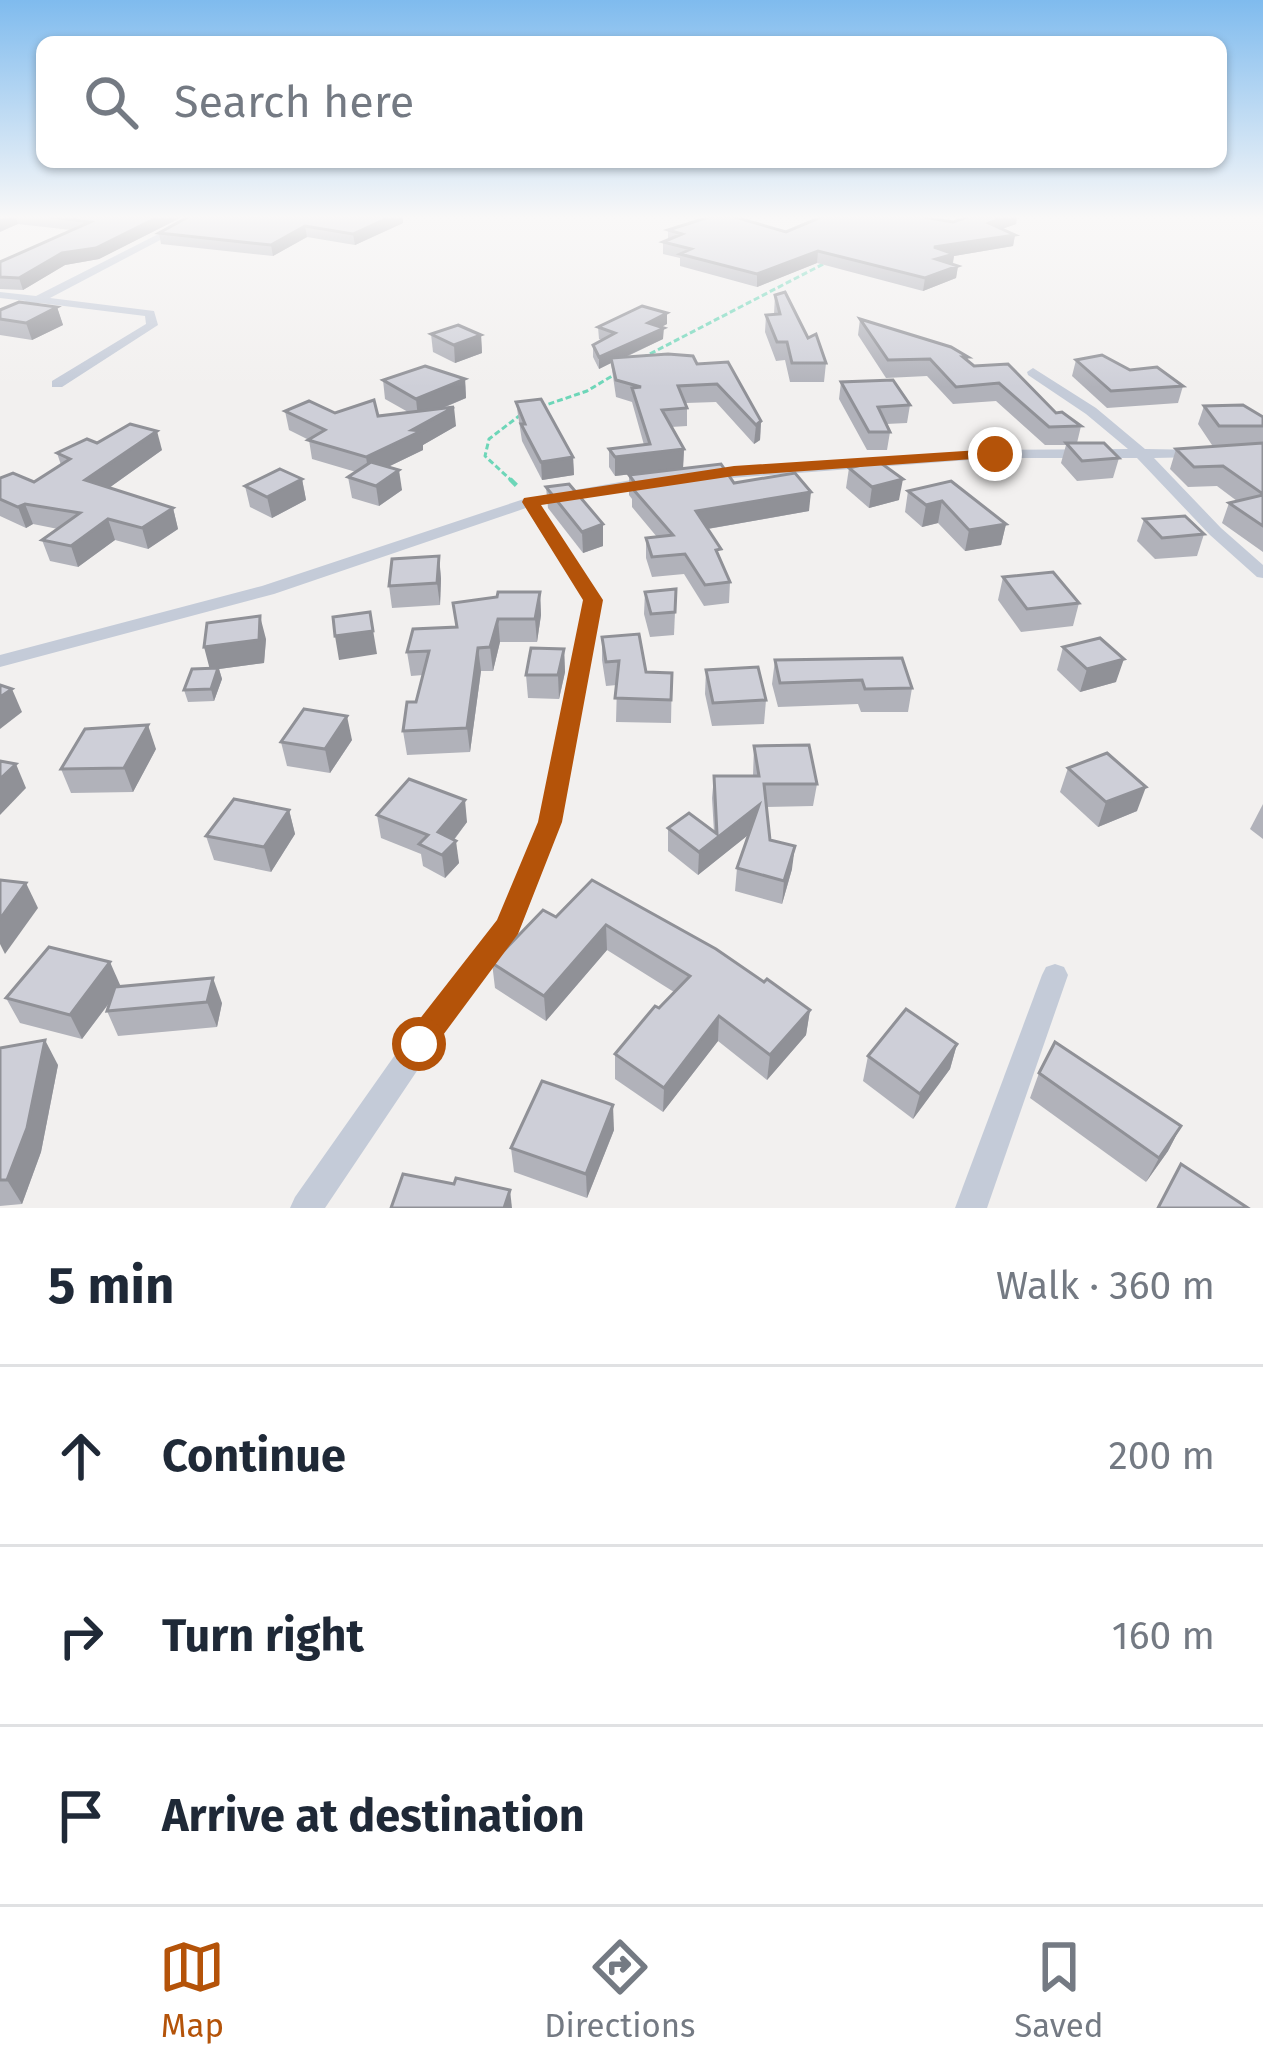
<!DOCTYPE html>
<meta charset="utf-8">
<style>
body{margin:0;font-family:"Fira Sans",sans-serif;background:#f6f6f7;color:#1f2937}
.stop{position:absolute;width:36px;height:36px;margin:-27px;border:9px solid #b45309;border-radius:50%;background:#fff}
.stop.end{background:#b45309;border-color:#fff;box-shadow:0 3px 12px #0008}
.list{margin:0;padding:0;list-style:none}
h2{display:flex;justify-content:space-between;align-items:center;height:156px;margin:0;padding:0 48px;font-size:51px}
h2 small{font-size:39px;font-weight:400;color:#747a83}
.list li{display:grid;grid-template-columns:78px 1fr auto;gap:36px;align-items:center;box-sizing:border-box;height:180px;padding:0 48px;border-top:3px solid #e0e1e3}
.list b{display:block;font-size:45px;white-space:nowrap}
.list em{font-size:39px;font-style:normal;color:#747a83}
.icon{flex:none;width:66px;height:66px;fill:none;stroke:currentColor;stroke-width:2;stroke-linecap:round;stroke-linejoin:round}
.map{position:relative;flex:none;width:1263px;height:1208px;overflow:hidden}
.search{position:absolute;background:#fff;box-shadow:0 3px 9px #0004;left:36px;right:36px;top:36px;height:132px;display:flex;align-items:center;gap:30px;box-sizing:border-box;padding:0 42px;border-radius:18px;color:#747a83;font-size:45px}
.sheet{height:696px;background:#fff}
nav{display:flex;justify-content:space-around;align-items:center;box-sizing:border-box;height:168px;border-top:3px solid #e0e1e3;background:#fff;font-size:33px;color:#747a83}
nav a{display:grid;justify-items:center;gap:6px}
nav .on{color:#b45309}
.map>svg:first-child{display:block}
.lines{fill:none;stroke-linecap:round;stroke-linejoin:round}
.path-far1{stroke:#6dd6b8;stroke-width:3;stroke-dasharray:6 3;stroke-linecap:butt}
.path{stroke:#6dd6b8;stroke-width:4.5;stroke-dasharray:9 6;stroke-linecap:butt}
.minor{fill:#c4cbd8;fill-rule:evenodd}
.wall{fill:#b1b2ba}
.shaded-wall{fill:#909197}
.building{fill:#cecfd8;stroke:#909197;stroke-width:3}
.route{fill:#b45309}
</style>
<div class="map">
<svg width="1263" height="1208" viewBox="0 0 1263 1208">
<rect width="100%" height="100%" fill="#f2f0ef"/>
<g class="lines">
<!-- path-far1 -->
<g class="path-far1">
<path d="M 642,358 L 829,261"/>
<path d="M 540,407 L 587,391 L 617,373"/>
<path d="M 513,482 L 485,456 L 489,439 L 519,416"/>
</g>
<!-- path -->
<path class="path" d="M 510,479 L 519,488"/>
<!-- minor -->
<g class="minor">
<path d="M 192,217 L 204,217 L 50,298 L 154,311 L 158,325 L 62,387 L 52,387 L 52,381 L 146,324 L 145,316 L 40,303 L 0,323 L 0,314 L 26,301 L 0,298 L 0,292 L 36,296 Z"/>
<path d="M 1033,368 L 1096,408 L 1145,449 L 1203,450 L 1205,453 L 1198,457 L 1154,458 L 1221,528 L 1263,565 L 1263,578 L 1257,577 L 1210,535 L 1137,458 L 995,458 L 705,480 L 697,475 L 705,470 L 995,450 L 1128,449 L 1086,414 L 1028,375 L 1027,372 Z"/>
<path d="M 654,476 L 659,478 L 659,484 L 540,505 L 602,600 L 561,822 L 521,926 L 429,1053 L 325,1208 L 290,1208 L 295,1197 L 409,1035 L 498,921 L 539,822 L 584,600 L 526,508 L 274,594 L 0,667 L 0,655 L 262,586 L 524,499 Z"/>
<path d="M 1055,964 L 1064,967 L 1068,975 L 987,1208 L 955,1208 L 1042,975 L 1046,967 Z"/>
</g>
</g>
<!-- wall -->
<g class="wall">
<path d="M 0,217 L 182,217 L 99,259 L 65,265 L 23,290 L 0,289 L 0,262 L 71,230 L 18,224 Z"/>
<path d="M 188,217 L 403,217 L 403,223 L 355,245 L 307,237 L 273,256 L 161,244 L 159,233 Z"/>
<path d="M 968,217 L 1017,217 L 1016,224 L 1002,229 L 1015,235 L 1013,246 L 954,256 L 953,264 L 958,266 L 956,278 L 923,291 L 817,263 L 757,287 L 680,266 L 680,258 L 663,254 L 663,242 L 668,240 L 668,230 L 786,232 L 953,222 Z"/>
<path d="M 775,295 L 826,363 L 824,382 L 790,382 L 785,360 L 776,361 L 765,332 L 766,315 L 774,314 Z"/>
<path d="M 57,307 L 63,325 L 32,340 L 0,335 L 0,310 Z"/>
<path d="M 667,313 L 667,324 L 661,327 L 663,339 L 626,357 L 697,364 L 761,421 L 760,440 L 754,444 L 716,402 L 686,403 L 687,408 L 687,426 L 671,427 L 684,449 L 683,468 L 615,476 L 609,467 L 609,449 L 644,445 L 632,402 L 616,397 L 611,363 L 599,369 L 593,357 L 593,345 L 602,340 L 599,339 L 598,327 Z"/>
<path d="M 860,319 L 968,357 L 967,361 L 974,366 L 1081,426 L 1077,443 L 1119,458 L 1113,478 L 1077,481 L 1061,463 L 1066,445 L 1045,445 L 996,401 L 953,404 L 927,376 L 886,378 L 858,335 Z"/>
<path d="M 431,334 L 481,335 L 482,353 L 455,363 L 433,352 Z"/>
<path d="M 1076,360 L 1130,370 L 1183,386 L 1178,403 L 1107,408 L 1072,376 Z"/>
<path d="M 465,379 L 466,398 L 441,409 L 456,426 L 423,445 L 423,450 L 388,467 L 402,490 L 379,506 L 352,498 L 348,477 L 356,472 L 312,459 L 309,440 L 289,430 L 285,411 L 378,416 L 408,412 L 385,399 L 383,380 Z"/>
<path d="M 841,382 L 910,405 L 907,423 L 886,424 L 890,432 L 887,450 L 867,450 L 839,399 Z"/>
<path d="M 516,402 L 573,457 L 574,475 L 542,480 L 522,441 Z"/>
<path d="M 1204,406 L 1263,417 L 1263,552 L 1222,523 L 1229,503 L 1237,501 L 1217,486 L 1188,487 L 1170,469 L 1176,449 L 1243,445 L 1212,445 L 1198,424 Z"/>
<path d="M 97,443 L 162,450 L 109,488 L 173,508 L 178,529 L 148,549 L 115,540 L 78,567 L 50,561 L 42,540 L 58,529 L 33,524 L 26,528 L 0,516 L 0,478 L 34,482 L 61,465 L 57,453 Z"/>
<path d="M 849,468 L 899,500 L 869,508 L 846,488 Z"/>
<path d="M 629,475 L 734,483 L 809,511 L 708,529 L 730,582 L 729,603 L 704,606 L 684,574 L 652,577 L 646,558 L 646,538 L 657,537 L 632,507 L 632,499 L 629,495 Z"/>
<path d="M 302,479 L 306,500 L 272,518 L 250,507 L 245,486 Z"/>
<path d="M 951,481 L 1006,524 L 1001,545 L 965,551 L 938,523 L 922,527 L 905,512 L 908,491 Z"/>
<path d="M 546,487 L 603,546 L 583,553 L 548,508 Z"/>
<path d="M 1144,519 L 1204,534 L 1197,556 L 1155,559 L 1137,541 Z"/>
<path d="M 439,556 L 441,579 L 440,605 L 392,608 L 389,586 Z"/>
<path d="M 1003,577 L 1079,603 L 1073,626 L 1021,632 L 998,600 Z"/>
<path d="M 676,589 L 674,635 L 650,637 L 644,614 L 645,592 Z"/>
<path d="M 540,592 L 541,615 L 537,642 L 500,642 L 493,671 L 481,671 L 470,752 L 407,755 L 403,731 L 416,702 L 423,675 L 411,676 L 407,652 L 456,627 L 453,603 Z"/>
<path d="M 602,637 L 646,672 L 672,673 L 671,723 L 616,722 L 617,685 L 606,686 L 602,660 Z"/>
<path d="M 266,639 L 264,663 L 219,669 L 222,679 L 214,701 L 188,702 L 184,690 L 210,668 Z"/>
<path d="M 1063,647 L 1116,682 L 1080,692 L 1057,670 Z"/>
<path d="M 564,649 L 565,672 L 559,699 L 528,698 L 526,675 Z"/>
<path d="M 775,660 L 912,688 L 908,712 L 861,712 L 858,704 L 778,707 L 772,684 Z"/>
<path d="M 706,670 L 766,700 L 764,724 L 712,726 L 705,694 Z"/>
<path d="M 352,740 L 330,773 L 287,766 L 281,742 Z"/>
<path d="M 754,746 L 817,784 L 813,806 L 766,807 L 770,840 L 792,869 L 782,904 L 735,891 L 737,868 L 749,834 L 698,875 L 668,851 L 668,828 L 714,832 L 712,798 L 714,776 L 753,776 Z"/>
<path d="M 156,749 L 133,792 L 71,793 L 61,769 Z"/>
<path d="M 1068,768 L 1137,811 L 1098,827 L 1060,792 Z"/>
<path d="M 1263,804 L 1263,839 L 1250,829 Z"/>
<path d="M 289,810 L 295,834 L 271,872 L 214,860 L 206,836 Z"/>
<path d="M 377,815 L 467,822 L 454,840 L 459,863 L 445,878 L 423,866 L 421,854 L 381,838 Z"/>
<path d="M 592,880 L 810,1010 L 806,1035 L 767,1080 L 718,1041 L 663,1112 L 615,1079 L 615,1054 L 674,992 L 607,950 L 546,1021 L 495,988 L 492,963 L 556,917 Z"/>
<path d="M 121,986 L 222,1003 L 217,1027 L 118,1036 L 107,1011 L 110,1002 L 82,1039 L 20,1023 L 6,998 Z"/>
<path d="M 957,1044 L 950,1069 L 913,1119 L 863,1081 L 868,1056 Z"/>
<path d="M 0,1048 L 58,1065 L 41,1152 L 22,1204 L 0,1206 Z"/>
<path d="M 1039,1073 L 1181,1126 L 1168,1151 L 1146,1182 L 1030,1098 Z"/>
<path d="M 614,1130 L 587,1198 L 514,1172 L 511,1148 Z"/>
</g>
<!-- shaded-wall -->
<g class="shaded-wall">
<path d="M 5,217 L 16,217 L 18,224 L 0,232 L 0,219 Z"/>
<path d="M 158,217 L 182,217 L 99,259 L 65,265 L 23,290 L 19,278 L 62,253 Z"/>
<path d="M 390,217 L 403,217 L 403,223 L 355,245 L 353,234 Z"/>
<path d="M 1004,217 L 1017,217 L 1016,224 L 987,234 L 989,223 Z"/>
<path d="M 305,226 L 307,237 L 273,256 L 271,245 Z"/>
<path d="M 1015,235 L 1013,246 L 954,256 L 952,266 L 934,272 L 934,247 Z"/>
<path d="M 818,251 L 817,263 L 757,287 L 757,274 Z"/>
<path d="M 958,266 L 956,278 L 923,291 L 925,278 Z"/>
<path d="M 57,307 L 63,325 L 32,340 L 26,323 Z"/>
<path d="M 667,313 L 667,324 L 648,334 L 648,323 Z"/>
<path d="M 664,328 L 663,339 L 612,363 L 611,358 L 611,363 L 599,369 L 599,357 Z"/>
<path d="M 481,335 L 482,353 L 455,363 L 454,345 Z"/>
<path d="M 465,379 L 466,398 L 418,418 L 416,399 Z"/>
<path d="M 454,407 L 456,426 L 423,445 L 423,450 L 369,476 L 366,457 Z"/>
<path d="M 761,421 L 760,440 L 754,444 L 756,425 Z"/>
<path d="M 157,431 L 162,450 L 92,500 L 85,480 Z"/>
<path d="M 684,449 L 683,468 L 615,476 L 615,457 Z"/>
<path d="M 573,457 L 574,475 L 542,480 L 541,462 Z"/>
<path d="M 399,470 L 402,490 L 379,506 L 376,486 Z"/>
<path d="M 302,479 L 306,500 L 272,518 L 267,497 Z"/>
<path d="M 903,479 L 899,500 L 869,508 L 872,487 Z"/>
<path d="M 811,492 L 809,511 L 695,531 L 696,511 Z"/>
<path d="M 942,501 L 938,523 L 922,527 L 926,505 Z"/>
<path d="M 25,504 L 33,524 L 26,528 L 18,507 Z"/>
<path d="M 173,508 L 178,529 L 148,549 L 142,528 Z"/>
<path d="M 108,519 L 115,540 L 78,567 L 71,546 Z"/>
<path d="M 603,524 L 603,546 L 583,553 L 582,532 Z"/>
<path d="M 1006,524 L 1001,545 L 965,551 L 969,530 Z"/>
<path d="M 439,556 L 441,579 L 440,605 L 437,583 Z"/>
<path d="M 540,592 L 541,615 L 537,642 L 535,619 Z"/>
<path d="M 370,612 L 377,654 L 339,660 L 335,636 Z"/>
<path d="M 260,616 L 266,639 L 264,663 L 219,669 L 222,679 L 214,701 L 211,689 L 210,670 L 204,647 Z"/>
<path d="M 498,619 L 500,642 L 493,671 L 490,647 Z"/>
<path d="M 478,648 L 481,671 L 470,752 L 467,728 Z"/>
<path d="M 564,649 L 565,672 L 559,699 L 558,675 Z"/>
<path d="M 1124,659 L 1116,682 L 1080,692 L 1087,669 Z"/>
<path d="M 12,689 L 22,712 L 0,729 L 0,697 Z"/>
<path d="M 347,716 L 352,740 L 330,773 L 325,749 Z"/>
<path d="M 148,725 L 156,749 L 133,792 L 124,768 Z"/>
<path d="M 16,764 L 26,788 L 0,815 L 0,779 Z"/>
<path d="M 1146,787 L 1137,811 L 1098,827 L 1106,802 Z"/>
<path d="M 465,800 L 467,822 L 442,855 L 438,832 Z"/>
<path d="M 759,805 L 757,828 L 698,875 L 699,852 Z"/>
<path d="M 289,810 L 295,834 L 271,872 L 264,847 Z"/>
<path d="M 456,841 L 459,863 L 445,878 L 442,855 Z"/>
<path d="M 795,846 L 792,869 L 782,904 L 784,881 Z"/>
<path d="M 26,883 L 38,908 L 5,954 L 0,944 L 0,919 Z"/>
<path d="M 606,925 L 607,950 L 546,1021 L 544,996 Z"/>
<path d="M 110,962 L 121,987 L 82,1039 L 70,1015 Z"/>
<path d="M 213,978 L 222,1003 L 217,1027 L 207,1002 Z"/>
<path d="M 810,1010 L 806,1035 L 767,1080 L 770,1055 Z"/>
<path d="M 719,1016 L 718,1041 L 663,1112 L 664,1088 Z"/>
<path d="M 45,1040 L 58,1065 L 41,1152 L 22,1204 L 7,1180 Z"/>
<path d="M 957,1044 L 950,1069 L 913,1119 L 920,1094 Z"/>
<path d="M 613,1105 L 614,1130 L 587,1198 L 586,1174 Z"/>
<path d="M 1181,1126 L 1168,1151 L 1146,1182 L 1159,1158 Z"/>
<path d="M 510,1190 L 512,1208 L 504,1208 Z"/>
</g>
<!-- building -->
<g class="building">
<path d="M 51,217 L 158,217 L 96,248 L 62,253 L 19,278 L 0,277 L 0,262 L 90,222 Z"/>
<path d="M 188,217 L 390,217 L 353,234 L 305,226 L 271,245 L 159,233 Z"/>
<path d="M 709,217 L 735,217 L 786,232 L 821,217 L 923,217 L 953,222 L 968,217 L 1004,217 L 989,223 L 1015,235 L 934,247 L 954,254 L 936,259 L 958,266 L 925,278 L 818,251 L 757,274 L 680,254 L 691,249 L 663,242 L 682,234 L 668,230 Z"/>
<path d="M 785,292 L 808,338 L 816,334 L 826,363 L 792,363 L 787,342 L 777,342 L 766,315 L 780,314 L 775,295 Z"/>
<path d="M 19,302 L 57,307 L 26,323 L 0,319 L 0,310 Z"/>
<path d="M 642,306 L 667,313 L 648,323 L 664,328 L 599,357 L 593,345 L 615,333 L 598,327 Z"/>
<path d="M 860,319 L 951,347 L 968,357 L 963,357 L 974,366 L 1008,364 L 1056,413 L 1062,412 L 1081,426 L 1049,427 L 999,383 L 956,387 L 930,359 L 888,360 Z"/>
<path d="M 458,325 L 481,335 L 454,345 L 431,334 Z"/>
<path d="M 668,354 L 693,356 L 697,364 L 728,362 L 761,421 L 756,425 L 717,384 L 678,386 L 687,408 L 662,410 L 684,449 L 615,457 L 609,449 L 650,444 L 632,388 L 641,387 L 616,380 L 611,358 Z"/>
<path d="M 1102,355 L 1130,370 L 1157,367 L 1183,386 L 1111,391 L 1076,360 Z"/>
<path d="M 425,366 L 465,379 L 416,399 L 383,380 Z"/>
<path d="M 893,380 L 910,405 L 878,407 L 890,432 L 869,432 L 841,382 Z"/>
<path d="M 541,399 L 573,457 L 541,462 L 521,424 L 525,424 L 516,402 Z"/>
<path d="M 374,400 L 378,416 L 454,407 L 412,430 L 421,431 L 366,457 L 308,440 L 325,430 L 285,411 L 309,401 L 335,413 Z"/>
<path d="M 1243,405 L 1263,417 L 1263,426 L 1219,426 L 1204,406 Z"/>
<path d="M 130,424 L 157,431 L 85,480 L 173,508 L 142,528 L 108,519 L 71,546 L 42,540 L 80,513 L 25,504 L 18,507 L 0,499 L 0,478 L 13,473 L 34,482 L 70,459 L 57,453 L 87,439 L 97,443 Z"/>
<path d="M 1066,443 L 1104,443 L 1119,458 L 1082,461 Z"/>
<path d="M 1263,443 L 1263,494 L 1223,466 L 1194,467 L 1176,449 Z"/>
<path d="M 878,461 L 903,479 L 872,487 L 849,468 Z"/>
<path d="M 371,462 L 399,470 L 376,486 L 348,477 Z"/>
<path d="M 721,464 L 734,483 L 795,473 L 811,492 L 696,511 L 721,549 L 716,550 L 730,582 L 705,585 L 685,554 L 652,557 L 646,538 L 673,535 L 632,488 L 638,487 L 629,475 Z"/>
<path d="M 280,469 L 302,479 L 267,497 L 245,486 Z"/>
<path d="M 951,481 L 1006,524 L 969,530 L 942,501 L 926,505 L 908,491 Z"/>
<path d="M 569,484 L 603,524 L 582,532 L 546,487 Z"/>
<path d="M 1263,495 L 1263,526 L 1229,503 Z"/>
<path d="M 1185,516 L 1204,534 L 1162,538 L 1144,519 Z"/>
<path d="M 439,556 L 437,583 L 389,586 L 392,559 Z"/>
<path d="M 1053,572 L 1079,603 L 1027,609 L 1003,577 Z"/>
<path d="M 676,589 L 675,612 L 651,614 L 645,592 Z"/>
<path d="M 498,592 L 540,592 L 535,619 L 498,619 L 490,647 L 478,648 L 467,728 L 403,731 L 407,702 L 416,702 L 429,651 L 407,652 L 413,629 L 457,627 L 453,603 L 497,597 Z"/>
<path d="M 370,612 L 373,631 L 335,636 L 333,617 Z"/>
<path d="M 260,616 L 259,640 L 204,647 L 207,623 Z"/>
<path d="M 639,634 L 646,672 L 672,673 L 671,700 L 615,698 L 619,661 L 606,662 L 602,637 Z"/>
<path d="M 1100,638 L 1124,659 L 1087,669 L 1063,647 Z"/>
<path d="M 531,648 L 564,649 L 558,675 L 526,675 Z"/>
<path d="M 902,658 L 912,688 L 865,689 L 862,680 L 780,683 L 775,660 Z"/>
<path d="M 758,667 L 766,700 L 713,703 L 706,670 Z"/>
<path d="M 218,668 L 211,689 L 184,690 L 192,669 Z"/>
<path d="M 0,685 L 12,689 L 0,697 Z"/>
<path d="M 304,709 L 347,716 L 325,749 L 281,742 Z"/>
<path d="M 148,725 L 124,768 L 61,769 L 85,729 Z"/>
<path d="M 809,745 L 817,784 L 764,784 L 770,840 L 795,846 L 784,881 L 737,868 L 759,805 L 699,852 L 668,828 L 689,813 L 717,834 L 714,776 L 759,776 L 754,746 Z"/>
<path d="M 1107,753 L 1146,787 L 1106,802 L 1068,768 Z"/>
<path d="M 0,761 L 16,764 L 0,779 Z"/>
<path d="M 409,779 L 465,800 L 438,832 L 456,841 L 442,855 L 419,844 L 428,835 L 377,815 Z"/>
<path d="M 234,799 L 289,810 L 264,847 L 206,836 Z"/>
<path d="M 0,880 L 26,883 L 0,919 Z"/>
<path d="M 592,880 L 716,949 L 764,982 L 767,979 L 810,1010 L 770,1055 L 719,1016 L 664,1088 L 615,1054 L 655,1006 L 659,1008 L 690,976 L 606,925 L 544,996 L 492,963 L 543,910 L 556,917 Z"/>
<path d="M 49,947 L 110,962 L 70,1015 L 6,998 Z"/>
<path d="M 213,978 L 207,1002 L 107,1011 L 115,987 Z"/>
<path d="M 906,1009 L 957,1044 L 920,1094 L 868,1056 Z"/>
<path d="M 45,1040 L 27,1128 L 7,1180 L 0,1180 L 0,1048 Z"/>
<path d="M 1055,1042 L 1181,1126 L 1159,1158 L 1039,1073 Z"/>
<path d="M 542,1081 L 613,1105 L 586,1174 L 511,1148 Z"/>
<path d="M 1181,1164 L 1248,1208 L 1158,1208 Z"/>
<path d="M 403,1174 L 454,1184 L 456,1178 L 510,1190 L 504,1208 L 391,1208 Z"/>
</g>
<!-- sky -->
<linearGradient id="sky" x2="0" y2="1"><stop stop-color="#7fbbee"/><stop offset="0.56" stop-color="#f9f8f8"/><stop offset="1" stop-color="#f9f8f8" stop-opacity="0"/></linearGradient>
<rect width="1263" height="387" fill="url(#sky)"/>
<!-- route -->
<path class="route" d="M 995,449 L 1003,454 L 1001,457 L 734,476 L 541,505 L 603,600 L 562,822 L 518,934 L 429,1054 L 419,1058 L 408,1054 L 404,1044 L 408,1034 L 497,920 L 538,822 L 583,600 L 522,502 L 524,498 L 734,466 Z"/>
</svg>
<div class="stop" style="left:419px;top:1044px"></div>
<div class="stop end" style="left:995px;top:454px"></div>
<div class="search"><svg class="icon" aria-label="search" viewBox="0 0 24 24"><circle cx="10" cy="10" r="6"/><path d="M15 15l6 6"/></svg>Search here</div>
</div>
<section class="sheet">
<h2>5 min<small>Walk · 360 m</small></h2>
<ul class="list">
<li><svg class="icon" aria-label="ahead" viewBox="0 0 24 24"><path d="M12 20V5M6 11l6-6 6 6"/></svg><div><b>Continue</b></div><em>200 m</em></li>
<li><svg class="icon" aria-label="right" viewBox="0 0 24 24"><path d="M7 20v-9h11M14 6l5 5-5 5"/></svg><div><b>Turn right</b></div><em>160 m</em></li>
<li><svg class="icon" aria-label="arrive" viewBox="0 0 24 24"><path d="M6 21V4h12l-3 4 3 4H6"/></svg><div><b>Arrive at destination</b></div></li>
</ul>
</section>
<nav>
<a class="on"><svg class="icon" aria-label="map" viewBox="0 0 24 24"><path d="M3 6l6-2 6 2 6-2v14l-6 2-6-2-6 2zM9 4v14M15 6v14"/></svg>Map</a>
<a><svg class="icon" aria-label="directions" viewBox="0 0 24 24"><path d="M12 3l9 9-9 9-9-9zM9 14v-3h6M13 9l2 2-2 2"/></svg>Directions</a>
<a><svg class="icon" aria-label="saved" viewBox="0 0 24 24"><path d="M7 4h10v16l-5-4-5 4z"/></svg>Saved</a>
</nav>
